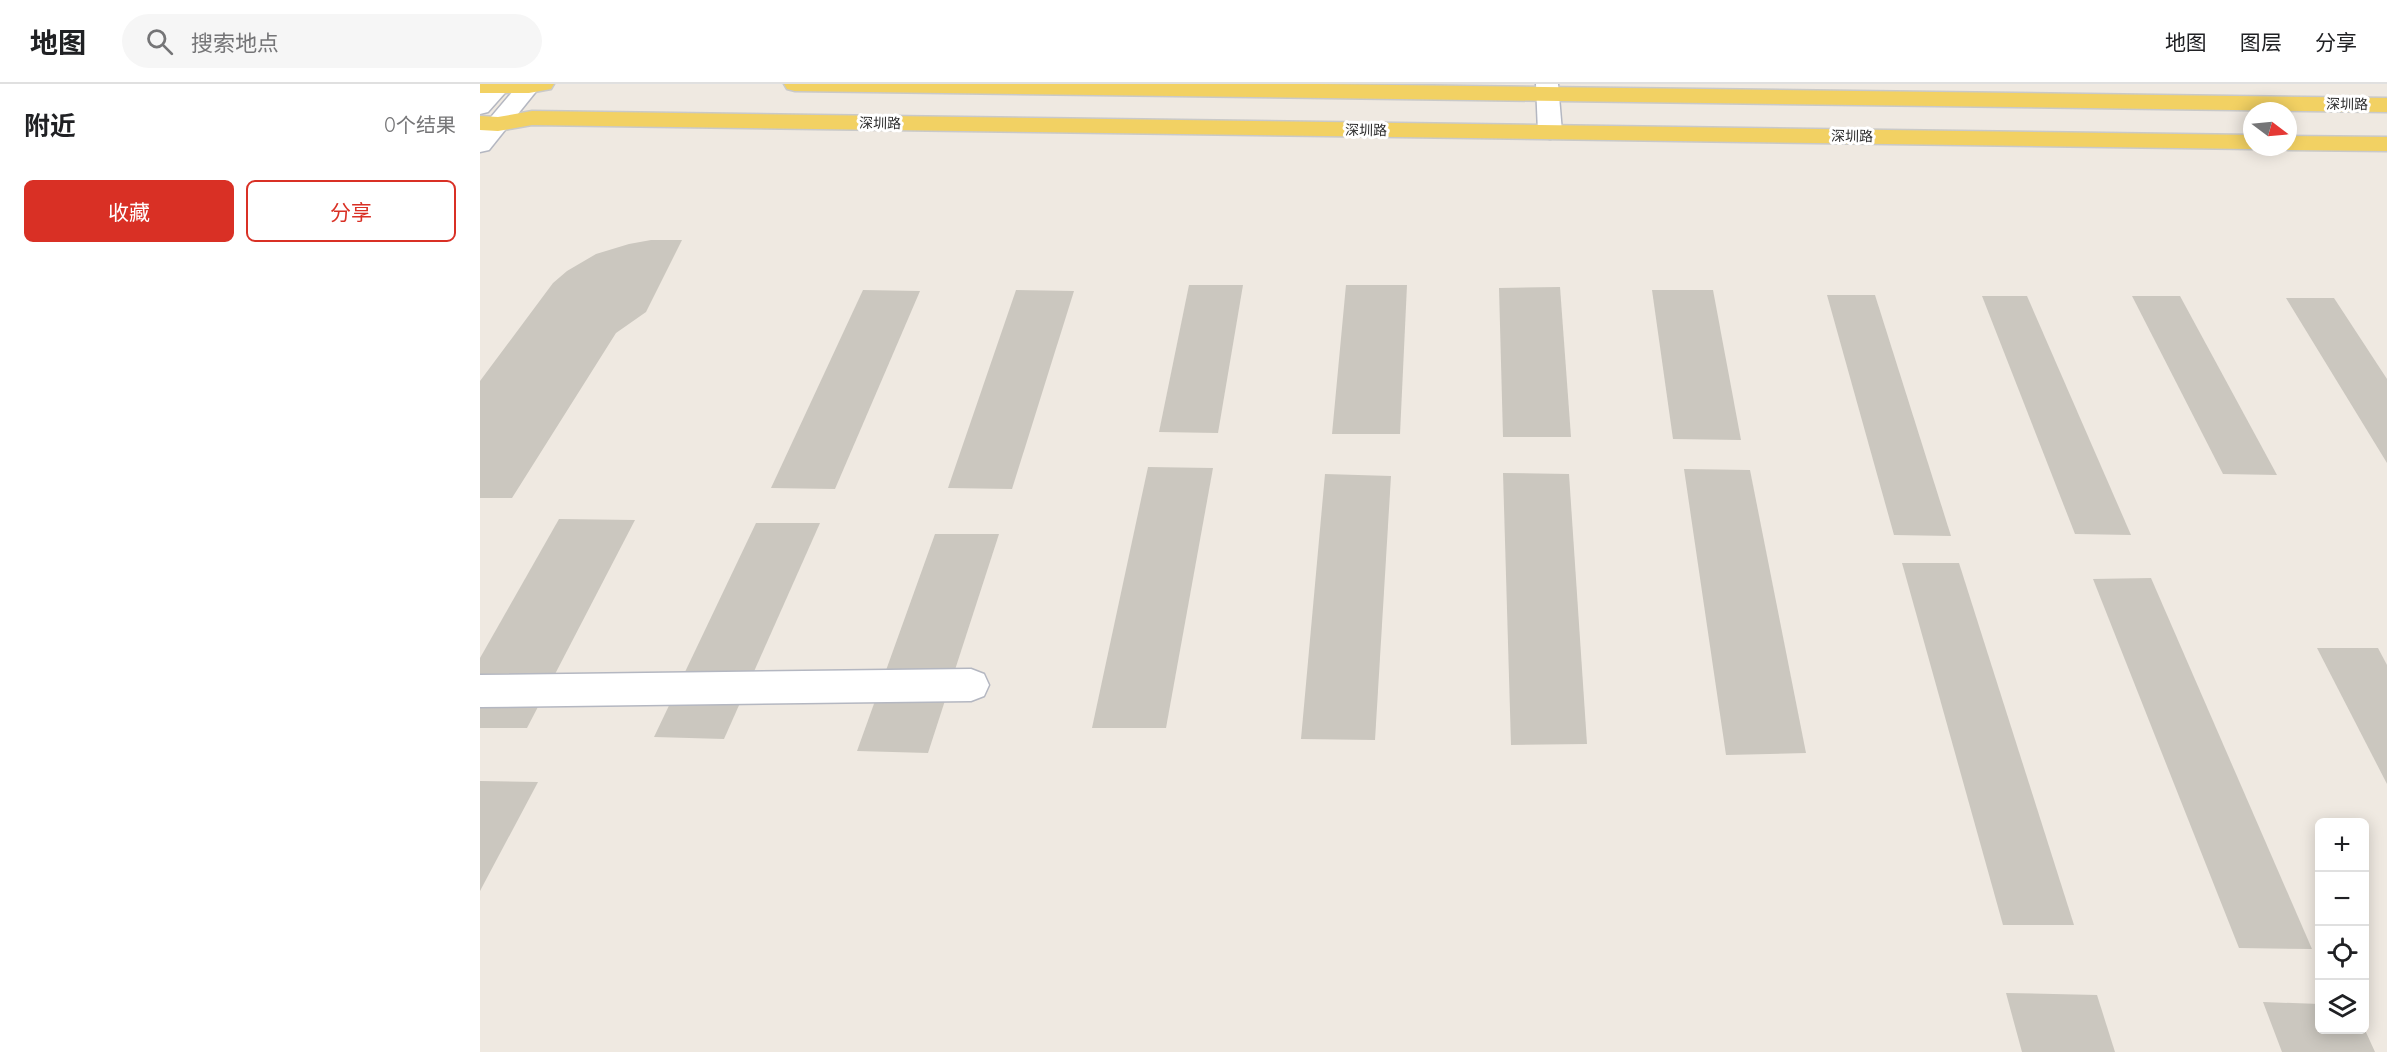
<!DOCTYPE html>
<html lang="zh">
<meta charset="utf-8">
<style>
body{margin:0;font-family:Quicksand,"Noto Sans SC",sans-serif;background:#f6f6f6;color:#202124}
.controls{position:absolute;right:18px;bottom:18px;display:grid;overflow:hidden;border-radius:9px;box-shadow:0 3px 15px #0003}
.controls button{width:54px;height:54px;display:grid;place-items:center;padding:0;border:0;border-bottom:2px solid #e0e0e0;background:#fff;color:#202124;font:30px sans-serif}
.compass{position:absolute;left:1763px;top:18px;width:54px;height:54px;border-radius:50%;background:#fff;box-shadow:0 3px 15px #0003;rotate:106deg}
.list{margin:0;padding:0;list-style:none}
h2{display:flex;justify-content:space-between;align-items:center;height:78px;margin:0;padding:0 24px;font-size:26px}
h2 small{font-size:20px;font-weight:400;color:#757577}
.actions{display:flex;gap:12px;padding:18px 24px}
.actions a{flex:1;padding:14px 0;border:2px solid #d93025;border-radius:9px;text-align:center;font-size:21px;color:#d93025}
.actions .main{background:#d93025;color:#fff}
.icon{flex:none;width:33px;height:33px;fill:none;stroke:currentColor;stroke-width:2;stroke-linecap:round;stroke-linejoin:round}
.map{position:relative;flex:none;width:1907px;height:968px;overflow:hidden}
header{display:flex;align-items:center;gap:36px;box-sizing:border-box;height:84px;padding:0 30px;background:#fff;border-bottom:2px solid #e0e0e0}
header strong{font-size:28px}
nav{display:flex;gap:33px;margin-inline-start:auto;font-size:21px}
.search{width:420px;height:54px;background:#f6f6f6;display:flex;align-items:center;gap:15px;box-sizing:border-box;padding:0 21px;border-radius:33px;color:#757577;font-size:22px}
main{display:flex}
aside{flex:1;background:#fff}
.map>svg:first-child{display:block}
.building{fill:#cbc7bf}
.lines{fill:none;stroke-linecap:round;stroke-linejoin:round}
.minor-casing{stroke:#b4b7c1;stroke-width:3}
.major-casing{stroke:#c9c9c9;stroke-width:3}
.minor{fill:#fff;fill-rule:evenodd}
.major{fill:#f2d163;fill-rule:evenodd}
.labels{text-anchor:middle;stroke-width:6;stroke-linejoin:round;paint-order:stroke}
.far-street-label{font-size:14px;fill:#2e2e2e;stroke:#fff}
</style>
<header>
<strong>地图</strong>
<div class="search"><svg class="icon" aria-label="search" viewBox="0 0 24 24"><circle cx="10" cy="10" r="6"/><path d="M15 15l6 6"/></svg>搜索地点</div>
<nav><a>地图</a><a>图层</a><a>分享</a></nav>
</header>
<main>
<aside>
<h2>附近<small>0个结果</small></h2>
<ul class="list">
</ul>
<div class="actions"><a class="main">收藏</a><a>分享</a></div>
</aside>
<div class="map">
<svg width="1907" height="968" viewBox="0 0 1907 968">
<rect width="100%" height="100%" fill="#efe9e1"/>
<!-- building -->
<g class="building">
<path d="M 171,156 L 202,156 L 166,228 L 136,249 L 32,414 L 0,414 L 0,297 L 73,199 L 87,187 L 116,170 L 149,160 Z"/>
<path d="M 709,201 L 763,201 L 738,349 L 679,348 Z"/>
<path d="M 866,201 L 927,201 L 920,350 L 852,350 Z"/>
<path d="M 1080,203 L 1091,353 L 1023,353 L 1019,204 Z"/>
<path d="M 383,206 L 440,207 L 355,405 L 291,404 Z"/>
<path d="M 536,206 L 594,207 L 532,405 L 468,404 Z"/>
<path d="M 1172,206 L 1233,206 L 1261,356 L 1193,355 Z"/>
<path d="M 1347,211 L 1395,211 L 1471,452 L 1414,451 Z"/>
<path d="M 1502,212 L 1547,212 L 1651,451 L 1595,450 Z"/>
<path d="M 1652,212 L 1700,212 L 1797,391 L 1743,390 Z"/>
<path d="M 1806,214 L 1854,214 L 1907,295 L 1907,379 Z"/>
<path d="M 668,383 L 733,384 L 686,644 L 612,644 Z"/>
<path d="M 1204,385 L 1270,386 L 1326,669 L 1246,671 Z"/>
<path d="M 1023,389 L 1089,390 L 1107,660 L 1031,661 Z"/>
<path d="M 845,390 L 911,392 L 895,656 L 821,655 Z"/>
<path d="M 79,435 L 155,436 L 47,644 L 0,644 L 0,574 Z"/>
<path d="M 276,439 L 340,439 L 244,655 L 174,653 Z"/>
<path d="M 455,450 L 519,450 L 448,669 L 377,667 Z"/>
<path d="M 1422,479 L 1479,479 L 1594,841 L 1523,841 Z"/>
<path d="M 1671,494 L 1832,865 L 1759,864 L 1613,495 Z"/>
<path d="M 1837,564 L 1898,564 L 1907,581 L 1907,700 Z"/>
<path d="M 0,697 L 58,698 L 0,807 Z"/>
<path d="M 1526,909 L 1617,911 L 1635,968 L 1542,968 Z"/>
<path d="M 1783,918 L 1840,920 L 1840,946 L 1885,946 L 1895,968 L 1802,968 Z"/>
</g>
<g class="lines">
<!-- minor casing -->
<g class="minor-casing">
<g id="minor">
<path d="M 9,0 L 33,0 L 8,28 L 0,30 L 0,9 Z"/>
<path d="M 39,0 L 62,0 L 9,66 L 0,68 L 0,46 Z"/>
<path d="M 1056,0 L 1078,0 L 1082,48 L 1078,53 L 1070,55 L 1062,53 L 1058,48 Z"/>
<path d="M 491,585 L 504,590 L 509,601 L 504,612 L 491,617 L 0,623 L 0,591 Z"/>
</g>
</g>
<!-- major casing -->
<g class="major-casing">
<g id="major">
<path d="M 0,0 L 74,0 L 71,5 L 49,9 L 0,9 Z"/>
<path d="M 304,0 L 839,0 L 1907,14 L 1907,28 L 315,7 L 307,5 Z"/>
<path d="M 52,27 L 1772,51 L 1772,63 L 1781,63 L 1772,65 L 52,41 L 18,47 L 0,46 L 0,32 L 18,33 Z"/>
<path d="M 1808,52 L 1907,53 L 1907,67 L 1808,66 L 1799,64 L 1808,63 Z"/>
</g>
</g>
<!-- minor -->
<use href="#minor" class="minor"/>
<!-- major -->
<use href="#major" class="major"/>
</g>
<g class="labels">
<!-- far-street labels -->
<g class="far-street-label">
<text transform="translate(1867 20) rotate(1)" y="5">深圳路</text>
<text transform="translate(400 39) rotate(1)" y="5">深圳路</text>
<text transform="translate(886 46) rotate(1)" y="5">深圳路</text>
<text transform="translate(1372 52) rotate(1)" y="5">深圳路</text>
</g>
</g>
</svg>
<div class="controls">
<button>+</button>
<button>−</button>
<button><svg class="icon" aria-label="locate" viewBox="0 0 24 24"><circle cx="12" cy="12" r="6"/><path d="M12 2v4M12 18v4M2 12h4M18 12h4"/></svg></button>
<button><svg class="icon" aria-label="layers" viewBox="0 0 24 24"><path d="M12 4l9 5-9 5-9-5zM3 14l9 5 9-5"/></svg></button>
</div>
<svg class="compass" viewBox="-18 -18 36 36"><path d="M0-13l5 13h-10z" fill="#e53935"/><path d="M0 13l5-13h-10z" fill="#757577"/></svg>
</div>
</main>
